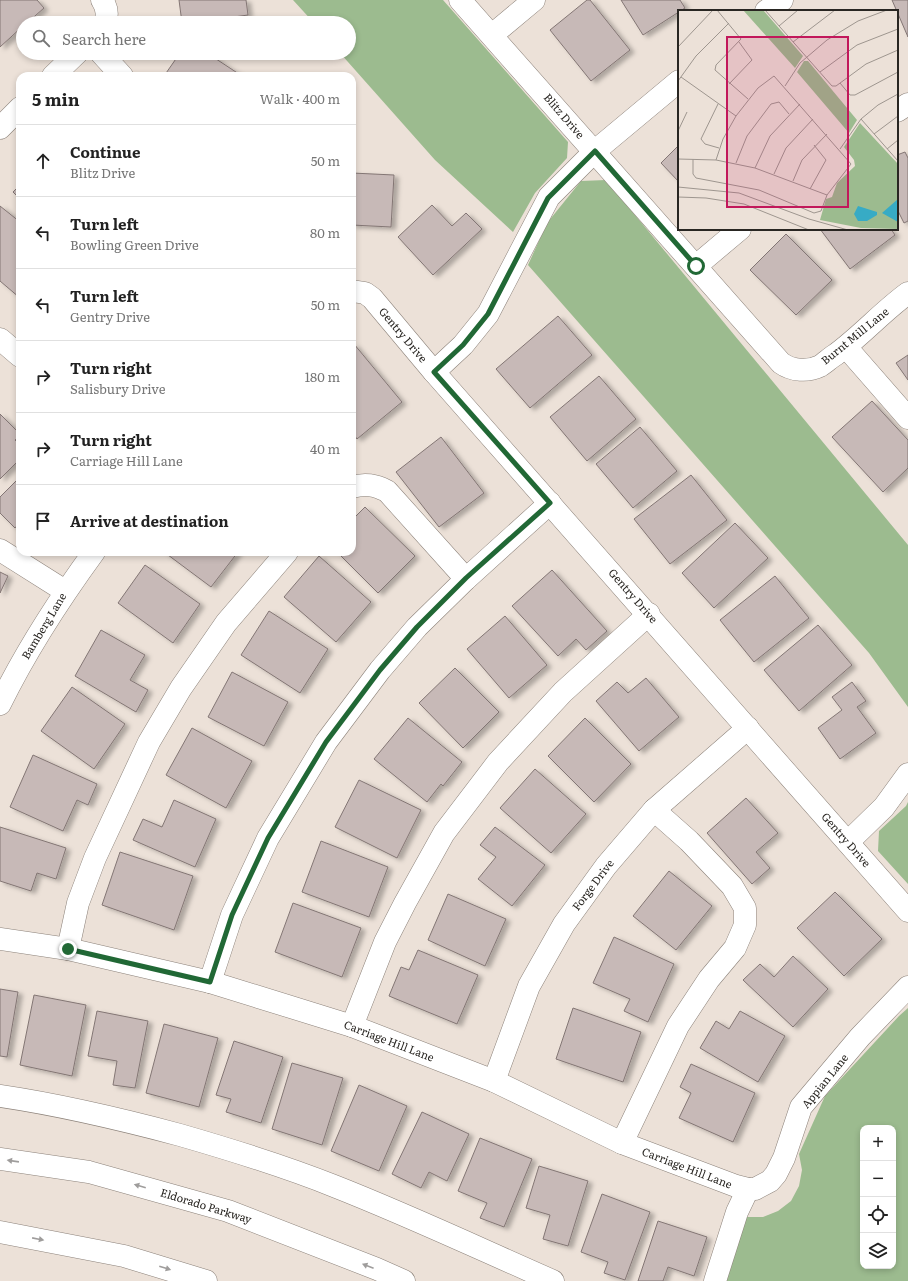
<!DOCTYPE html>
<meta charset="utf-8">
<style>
body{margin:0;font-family:Literata,serif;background:#f2f2f2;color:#222}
.controls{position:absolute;right:12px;bottom:12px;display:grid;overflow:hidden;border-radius:8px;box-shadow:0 2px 6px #0003}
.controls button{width:36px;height:36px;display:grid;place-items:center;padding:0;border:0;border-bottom:1px solid #e0e0e0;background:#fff;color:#222;font:20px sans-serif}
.stop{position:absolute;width:12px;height:12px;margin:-9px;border:3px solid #216835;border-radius:50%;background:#fff}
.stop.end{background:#216835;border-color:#fff;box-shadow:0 1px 4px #0008}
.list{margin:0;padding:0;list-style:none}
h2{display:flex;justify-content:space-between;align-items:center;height:52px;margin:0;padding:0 16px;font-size:17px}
h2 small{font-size:13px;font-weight:400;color:#767676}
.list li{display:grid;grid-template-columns:26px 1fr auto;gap:12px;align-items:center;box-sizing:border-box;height:72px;padding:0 16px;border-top:1px solid #e0e0e0}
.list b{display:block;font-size:15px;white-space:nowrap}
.list p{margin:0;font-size:13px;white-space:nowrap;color:#767676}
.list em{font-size:13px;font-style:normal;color:#767676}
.icon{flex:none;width:22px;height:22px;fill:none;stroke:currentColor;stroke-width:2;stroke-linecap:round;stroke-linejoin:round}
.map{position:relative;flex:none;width:908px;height:1281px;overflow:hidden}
.search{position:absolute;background:#fff;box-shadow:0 2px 6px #0003;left:16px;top:16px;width:340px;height:44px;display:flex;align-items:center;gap:10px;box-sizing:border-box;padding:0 14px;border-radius:22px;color:#767676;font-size:15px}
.panel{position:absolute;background:#fff;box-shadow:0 2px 6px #0003;left:16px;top:72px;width:340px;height:484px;border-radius:12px}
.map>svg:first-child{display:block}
.green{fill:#9cbb8f;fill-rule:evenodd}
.building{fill:#c7b9b7;stroke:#837674;filter:url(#shadow)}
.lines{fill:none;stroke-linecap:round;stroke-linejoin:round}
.minor-casing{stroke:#8c827a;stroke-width:23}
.major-casing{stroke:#8c827a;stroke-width:23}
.minor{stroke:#fff;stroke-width:22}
.major{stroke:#fff;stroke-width:22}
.oneway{fill:#9f9d9c}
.route{stroke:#216835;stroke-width:5}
.labels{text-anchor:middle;stroke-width:4;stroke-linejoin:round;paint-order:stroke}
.street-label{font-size:11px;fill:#292622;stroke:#fff}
.inset-road{fill:none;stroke:#9e968f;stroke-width:1}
.view{fill:#c2185b;fill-opacity:0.15;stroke:#c2185b;stroke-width:2}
.inset-edge{fill:none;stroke:#292622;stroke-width:2}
</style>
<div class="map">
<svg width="908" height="1281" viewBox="0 0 908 1281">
<defs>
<filter id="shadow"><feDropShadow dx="4.5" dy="2.5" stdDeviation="2" flood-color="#0004"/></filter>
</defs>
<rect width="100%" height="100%" fill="#ece1d8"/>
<!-- green -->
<g class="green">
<path d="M 293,0 L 443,0 L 568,142 L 567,158 L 535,193 L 513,232 L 435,160 L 340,53 L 349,53 L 349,23 L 314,23 Z"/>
<path d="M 606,180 L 908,545 L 908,707 L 869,653 L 528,265 L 547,223 L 581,181 Z"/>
<path d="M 908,802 L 908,884 L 878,851 L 879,831 L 906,806 Z"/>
<path d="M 908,1008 L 908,1281 L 725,1281 L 746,1217 L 763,1217 L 778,1211 L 791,1201 L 799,1186 L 802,1170 L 799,1154 L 825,1096 L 899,1016 ZM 863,1128 L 893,1128 L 893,1266 L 863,1266 Z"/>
</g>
<!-- building -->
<g class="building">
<path d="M 0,0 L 37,0 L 44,8 L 27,23 L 23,23 L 23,26 L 0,47 Z"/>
<path d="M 179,0 L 246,0 L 248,15 L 191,23 L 182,23 Z"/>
<path d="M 587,0 L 590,0 L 630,50 L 591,81 L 550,30 Z"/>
<path d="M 621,0 L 680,0 L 685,8 L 643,35 Z"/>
<path d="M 892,0 L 908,0 L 908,37 Z"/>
<path d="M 180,53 L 207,53 L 242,76 L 164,76 Z"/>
<path d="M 679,145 L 679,182 L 661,163 Z"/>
<path d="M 905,152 L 908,158 L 908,221 L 904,223 L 897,209 L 897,155 Z"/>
<path d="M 352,173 L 394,175 L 391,227 L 352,225 Z"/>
<path d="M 20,185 L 20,199 L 13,192 Z"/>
<path d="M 432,205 L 452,226 L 466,213 L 482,229 L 433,275 L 398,237 Z"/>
<path d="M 0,206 L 20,222 L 20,298 L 0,281 Z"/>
<path d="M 820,229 L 891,229 L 895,235 L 850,269 Z"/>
<path d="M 786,234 L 832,280 L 796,315 L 750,270 Z"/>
<path d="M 558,316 L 592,355 L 530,408 L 496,369 Z"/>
<path d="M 354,344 L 402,402 L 357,439 L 352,432 L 352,381 L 353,380 L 352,378 L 352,346 Z"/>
<path d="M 908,355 L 908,380 L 896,363 Z"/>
<path d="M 599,376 L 636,419 L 587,461 L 550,417 Z"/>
<path d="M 872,401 L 908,440 L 908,468 L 883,492 L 832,437 Z"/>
<path d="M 0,414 L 20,434 L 20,436 L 15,440 L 20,445 L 20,459 L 0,479 Z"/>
<path d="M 640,427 L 677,471 L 633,508 L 596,464 Z"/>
<path d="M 441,437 L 484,493 L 439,527 L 396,472 Z"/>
<path d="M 691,475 L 727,520 L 670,564 L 634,519 Z"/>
<path d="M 20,477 L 20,522 L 15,528 L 0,513 L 0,497 Z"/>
<path d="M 365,507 L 415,556 L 378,593 L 337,552 L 352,552 L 352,520 Z"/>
<path d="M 735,523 L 768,558 L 714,608 L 682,573 Z"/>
<path d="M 164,552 L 238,552 L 211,587 Z"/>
<path d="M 319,556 L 371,602 L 336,642 L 284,597 Z"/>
<path d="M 145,565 L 200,604 L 173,643 L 118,603 Z"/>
<path d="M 552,570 L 607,631 L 586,650 L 576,639 L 558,656 L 512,606 Z"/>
<path d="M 0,572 L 8,576 L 0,593 Z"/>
<path d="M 775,576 L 809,618 L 754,662 L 720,620 Z"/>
<path d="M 269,611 L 328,649 L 300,693 L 241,655 Z"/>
<path d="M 505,616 L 547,665 L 509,698 L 467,649 Z"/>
<path d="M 818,625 L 852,665 L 799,711 L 764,670 Z"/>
<path d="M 101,630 L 145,655 L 130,680 L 148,690 L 136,712 L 75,676 Z"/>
<path d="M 455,668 L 499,712 L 463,748 L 419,703 Z"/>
<path d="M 232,672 L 288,702 L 264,746 L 208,717 Z"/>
<path d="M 646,678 L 679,717 L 639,751 L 596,701 L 617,682 L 628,693 Z"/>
<path d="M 852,682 L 866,701 L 857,707 L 876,733 L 840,759 L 818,728 L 842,710 L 832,697 Z"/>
<path d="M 72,687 L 125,724 L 94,769 L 41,731 Z"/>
<path d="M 408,718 L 462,762 L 443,786 L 441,784 L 427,802 L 374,759 Z"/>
<path d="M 585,718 L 631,764 L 594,802 L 548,756 Z"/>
<path d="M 192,728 L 252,761 L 226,808 L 166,775 Z"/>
<path d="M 33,755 L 97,784 L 88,805 L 77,800 L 63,831 L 10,807 Z"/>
<path d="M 535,769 L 586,814 L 551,853 L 500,808 Z"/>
<path d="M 359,780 L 421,810 L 397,858 L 335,827 Z"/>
<path d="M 746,798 L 778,833 L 756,852 L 770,868 L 752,884 L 707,833 Z"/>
<path d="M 174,800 L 216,819 L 195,867 L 133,840 L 143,819 L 162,827 Z"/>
<path d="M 0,827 L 66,848 L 56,879 L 37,873 L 31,891 L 0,881 Z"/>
<path d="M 495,827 L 545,865 L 512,906 L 478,879 L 496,857 L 480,845 Z"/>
<path d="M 321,841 L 388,867 L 369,917 L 302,892 Z"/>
<path d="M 120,852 L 193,876 L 174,930 L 102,905 Z"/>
<path d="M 669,871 L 712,906 L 676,950 L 633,916 Z"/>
<path d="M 835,892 L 882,939 L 844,976 L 797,928 Z"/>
<path d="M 448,894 L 506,919 L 485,966 L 428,940 Z"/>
<path d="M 293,903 L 361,928 L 342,977 L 275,952 Z"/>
<path d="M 614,937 L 674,964 L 648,1022 L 624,1011 L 630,999 L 593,983 Z"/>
<path d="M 418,950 L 478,975 L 457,1024 L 389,996 L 401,967 L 409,970 Z"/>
<path d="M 793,956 L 828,989 L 793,1027 L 743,980 L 760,964 L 774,977 Z"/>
<path d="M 0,989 L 18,992 L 7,1057 L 0,1056 Z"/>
<path d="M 34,995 L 86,1005 L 72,1076 L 20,1065 Z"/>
<path d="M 573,1008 L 641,1032 L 623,1082 L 556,1059 Z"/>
<path d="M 97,1011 L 148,1021 L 135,1088 L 113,1085 L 117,1061 L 88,1056 Z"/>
<path d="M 740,1011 L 785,1036 L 758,1082 L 700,1048 L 716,1021 L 729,1029 Z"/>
<path d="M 164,1024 L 218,1038 L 199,1107 L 146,1093 Z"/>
<path d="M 234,1041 L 283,1057 L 261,1123 L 226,1112 L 231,1099 L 216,1095 Z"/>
<path d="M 292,1063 L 343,1078 L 322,1145 L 272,1129 Z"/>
<path d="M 691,1064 L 755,1093 L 733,1142 L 679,1118 L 691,1093 L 680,1087 Z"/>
<path d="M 359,1085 L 407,1106 L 379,1171 L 331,1151 Z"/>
<path d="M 422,1112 L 469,1134 L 447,1181 L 429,1172 L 421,1188 L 392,1174 Z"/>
<path d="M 480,1138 L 532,1159 L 504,1227 L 480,1218 L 487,1203 L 458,1191 Z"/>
<path d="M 539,1166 L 588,1181 L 568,1246 L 543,1239 L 550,1215 L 526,1208 Z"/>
<path d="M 602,1194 L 650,1212 L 625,1280 L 604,1273 L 608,1262 L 581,1252 Z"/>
<path d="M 658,1221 L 707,1237 L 694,1276 L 668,1267 L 663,1281 L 638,1281 Z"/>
</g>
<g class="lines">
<!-- minor casing -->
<g class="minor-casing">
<g id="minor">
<path d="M 102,0 C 107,7 108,15 105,23"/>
<path d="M 460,0 L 781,363 C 792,371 808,372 820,366 C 825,363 830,358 835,355 C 861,336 882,312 908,293"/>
<path d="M 766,11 L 782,0"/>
<path d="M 492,35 L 534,0"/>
<path d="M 101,53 L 122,76"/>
<path d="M 53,76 L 77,53"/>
<path d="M 897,111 L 908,104"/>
<path d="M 0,128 L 20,108"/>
<path d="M 696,266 L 740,229"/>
<path d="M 352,291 L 365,293 L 372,298 L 434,372 L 908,911"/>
<path d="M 0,339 L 20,356"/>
<path d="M 846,347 L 908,418"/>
<path d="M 434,372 L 463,345 L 488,314 L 549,197 L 595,151 L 679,81"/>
<path d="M 352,487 C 365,483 375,485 387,491 L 466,579"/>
<path d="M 0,550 L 65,591"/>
<path d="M 0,704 C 26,651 59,600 94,552"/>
<path d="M 848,842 L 884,807 L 908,774"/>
<path d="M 0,939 L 68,949 L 210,982 L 352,1026 L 494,1081 L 622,1143 L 736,1186 L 748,1189 L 755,1189 L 770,1181 L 776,1174 L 784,1158 L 801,1107 L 860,1037 L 908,987"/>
<path d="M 68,949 L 78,903 L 95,858 L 149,742 L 181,688 L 226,623 L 287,552"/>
<path d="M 210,982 L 232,915 L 268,838 L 326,742 L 380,670 L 417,627 L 466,579 L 550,503"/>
<path d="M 352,1026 L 385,942 L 405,903 L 444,833 L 498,762 L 563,692 L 649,614"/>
<path d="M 494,1081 L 529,986 L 564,924 L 606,866 L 654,810 L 748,728"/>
<path d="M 0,1096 C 61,1105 120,1119 180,1135 C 232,1150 284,1166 334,1186 C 408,1215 480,1249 553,1281"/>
<path d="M 622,1143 L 678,1026 L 709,979 L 735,948 L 745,925 L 745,908 L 732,886 L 689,841 L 654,810"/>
<path d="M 715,1281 L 737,1212 L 748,1189"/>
</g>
</g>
<!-- major casing -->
<g class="major-casing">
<g id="major">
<path d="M 0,1159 L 89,1172 L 228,1211 L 377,1269 L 404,1281"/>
<path d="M 0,1232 L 124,1256 L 206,1281"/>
</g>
</g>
<!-- minor -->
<use href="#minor" class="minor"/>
<!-- major -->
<use href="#major" class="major"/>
</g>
<!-- one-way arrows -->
<defs><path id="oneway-solid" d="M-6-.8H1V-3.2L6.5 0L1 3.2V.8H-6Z"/></defs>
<g class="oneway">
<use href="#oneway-solid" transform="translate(13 1161) rotate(-172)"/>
<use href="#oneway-solid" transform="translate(140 1186) rotate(-164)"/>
<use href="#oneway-solid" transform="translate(38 1239) rotate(11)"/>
<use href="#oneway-solid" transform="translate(368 1266) rotate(-159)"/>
<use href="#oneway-solid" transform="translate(165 1268) rotate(17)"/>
</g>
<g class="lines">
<!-- route -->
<path class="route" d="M 68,949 L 210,982 L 232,915 L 268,838 L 326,742 L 380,670 L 417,627 L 466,578 L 550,503 L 434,372 L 463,345 L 488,314 L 548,198 L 595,151 L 696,266"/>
</g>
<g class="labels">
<!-- street labels -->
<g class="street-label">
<text transform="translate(564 116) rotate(49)" y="4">Blitz Drive</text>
<text transform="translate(403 335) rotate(50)" y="4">Gentry Drive</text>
<text transform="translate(855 336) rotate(-39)" y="4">Burnt Mill Lane</text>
<text transform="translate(633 596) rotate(49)" y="4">Gentry Drive</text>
<text transform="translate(44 626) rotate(-59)" y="4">Bamberg Lane</text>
<text transform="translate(846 840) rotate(49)" y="4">Gentry Drive</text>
<text transform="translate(593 885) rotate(-53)" y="4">Forge Drive</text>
<text transform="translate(389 1041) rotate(21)" y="4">Carriage Hill Lane</text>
<text transform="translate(825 1081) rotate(-51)" y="4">Appian Lane</text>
<text transform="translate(687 1168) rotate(21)" y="4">Carriage Hill Lane</text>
<text transform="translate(206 1206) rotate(17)" y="4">Eldorado Parkway</text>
</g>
</g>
<!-- overview -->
<g transform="translate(678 10)">
<rect width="220" height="220" fill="#ece1d8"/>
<path d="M 65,0 L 85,0 L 125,46 L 117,58 ZM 126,51 L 130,51 L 179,110 L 171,123 L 119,62 ZM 182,113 L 220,154 L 220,219 L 183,218 L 142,210 L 148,189 L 154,187 L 159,173 L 177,156 L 176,150 L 166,137 Z" fill="#9cbb8f"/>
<path d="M 220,189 L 220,212 L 204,203 ZM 180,196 L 199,202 L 199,205 L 189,211 L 180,211 L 176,204 Z" fill="#37abc5"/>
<path class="inset-road" d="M 39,0 L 63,29 L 38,55 L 37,60 L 70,89M 87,0 L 154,76 L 158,76 L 188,54 L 220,40M 101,16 L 120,0M 115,32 L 157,0M 0,37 L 35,0M 142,62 L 179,35 L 220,19M 3,67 L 58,106M 0,71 L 18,46 L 51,13M 162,73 L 172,85 L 177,85 L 220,62M 51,74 L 74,50 L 61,32M 107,76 L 122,53 L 149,30 L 180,11 L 209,0M 40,94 L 23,129 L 27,134 L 41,138M 183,109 L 220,151M 0,121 L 9,102M 196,124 L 220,106M 162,139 L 183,109 L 200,95 L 220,84M 209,139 L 220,130M 0,149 L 38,150 L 77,158 L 149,185 L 173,154 L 96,66 L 80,78 L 58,106 L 45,129 L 38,150M 15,149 L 15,164 L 18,168 L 81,180 L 136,203 L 143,201 L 149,185M 58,153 L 69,126 L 93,94 L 101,92 L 111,104M 77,158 L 92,126 L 122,94M 96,164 L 108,138 L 135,109M 115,171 L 124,150 L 149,124M 0,177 L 61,183 L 131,209 L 170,220M 132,179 L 148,150 L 136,135M 0,187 L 28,188 L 66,194 L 131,220"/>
<path class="view" d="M 49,27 L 170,27 L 170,197 L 49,197 Z"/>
<rect width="220" height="220" class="inset-edge"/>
</g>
</svg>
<div class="controls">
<button>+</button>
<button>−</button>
<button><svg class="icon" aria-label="locate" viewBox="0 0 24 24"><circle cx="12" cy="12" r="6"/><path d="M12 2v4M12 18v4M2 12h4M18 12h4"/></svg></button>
<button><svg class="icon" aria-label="layers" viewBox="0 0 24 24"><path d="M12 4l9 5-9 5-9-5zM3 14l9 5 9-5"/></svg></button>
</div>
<div class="stop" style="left:696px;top:266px"></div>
<div class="stop end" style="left:68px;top:949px"></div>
<div class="search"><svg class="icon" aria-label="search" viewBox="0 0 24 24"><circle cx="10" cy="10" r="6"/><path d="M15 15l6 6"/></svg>Search here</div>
<section class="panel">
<h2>5 min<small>Walk · 400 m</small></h2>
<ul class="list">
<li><svg class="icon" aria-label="ahead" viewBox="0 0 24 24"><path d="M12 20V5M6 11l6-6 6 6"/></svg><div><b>Continue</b><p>Blitz Drive</p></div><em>50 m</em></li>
<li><svg class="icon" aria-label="left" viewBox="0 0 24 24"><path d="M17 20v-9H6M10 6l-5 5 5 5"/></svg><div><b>Turn left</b><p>Bowling Green Drive</p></div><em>80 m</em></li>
<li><svg class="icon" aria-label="left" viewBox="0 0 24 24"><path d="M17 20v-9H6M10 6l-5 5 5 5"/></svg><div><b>Turn left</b><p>Gentry Drive</p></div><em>50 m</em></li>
<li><svg class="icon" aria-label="right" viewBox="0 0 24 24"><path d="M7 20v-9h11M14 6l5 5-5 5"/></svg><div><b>Turn right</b><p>Salisbury Drive</p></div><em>180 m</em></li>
<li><svg class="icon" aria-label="right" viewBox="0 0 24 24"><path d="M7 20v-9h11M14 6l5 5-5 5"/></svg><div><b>Turn right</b><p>Carriage Hill Lane</p></div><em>40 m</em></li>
<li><svg class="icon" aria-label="arrive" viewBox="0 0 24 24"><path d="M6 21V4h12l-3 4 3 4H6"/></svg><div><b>Arrive at destination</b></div></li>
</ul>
</section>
</div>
